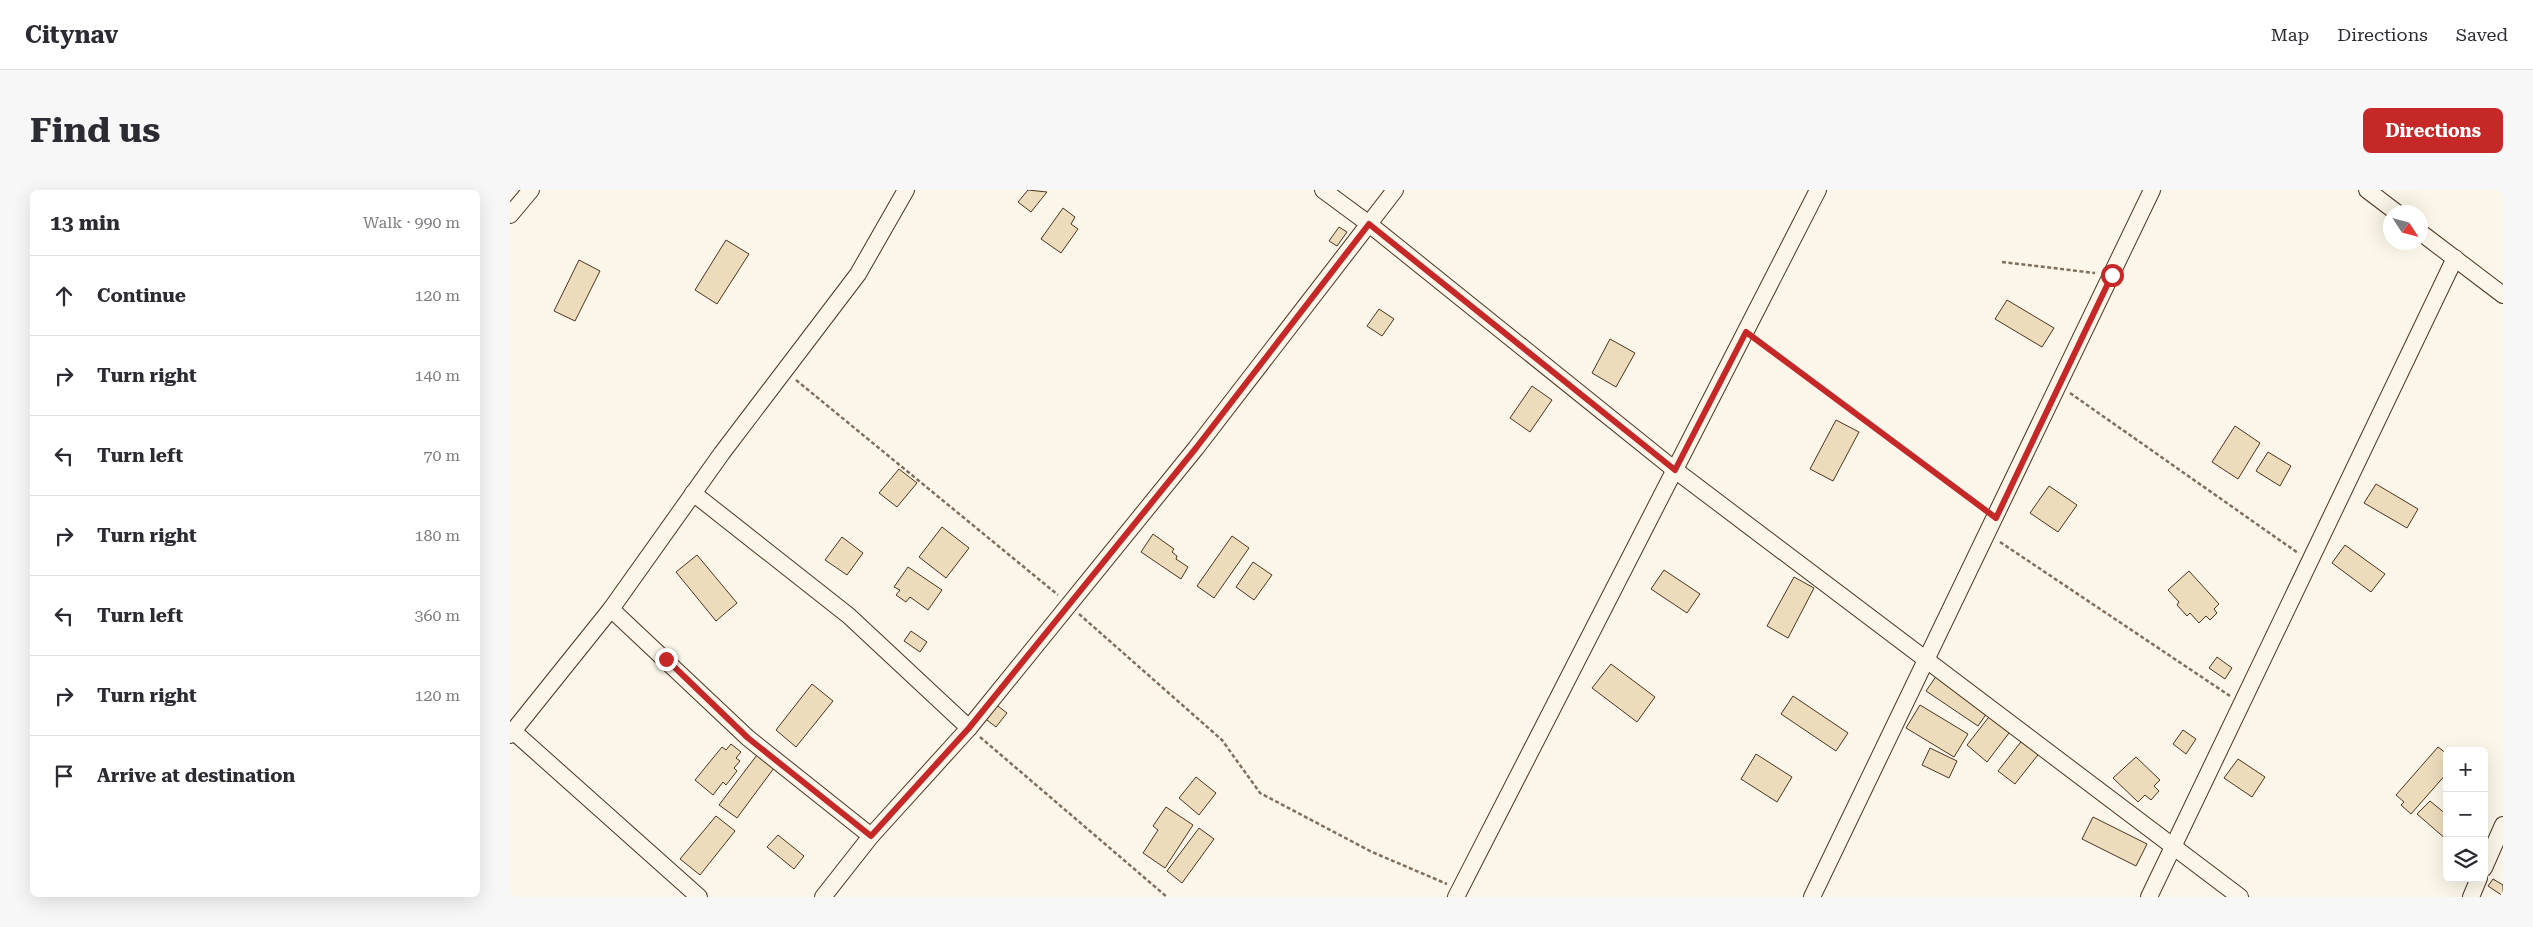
<!DOCTYPE html>
<meta charset="utf-8">
<style>
body{margin:0;font-family:"Roboto Serif",serif;background:#f7f7f7;color:#2b2b33}
.controls{position:absolute;right:15px;bottom:15px;display:grid;overflow:hidden;border-radius:8px;box-shadow:0 5px 20px #0002}
.controls button{width:45px;height:45px;display:grid;place-items:center;padding:0;border:0;border-bottom:1px solid #e1e1e2;background:#fff;color:#2b2b33;font:25px sans-serif}
.compass{position:absolute;left:1873px;top:15px;width:45px;height:45px;border-radius:50%;background:#fff;box-shadow:0 5px 20px #0002;rotate:126deg}
.stop{position:absolute;width:15px;height:15px;margin:-11px;border:4px solid #c62828;border-radius:50%;background:#fff}
.stop.end{background:#c62828;border-color:#fff;box-shadow:0 1px 5px #0008}
.list{margin:0;padding:0;list-style:none}
h2{display:flex;justify-content:space-between;align-items:center;height:65px;margin:0;padding:0 20px;font-size:21px}
h2 small{font-size:16px;font-weight:400;color:#7c7c81}
.list li{display:grid;grid-template-columns:32px 1fr auto;gap:15px;align-items:center;box-sizing:border-box;height:80px;padding:0 20px;border-top:1px solid #e1e1e2}
.list b{display:block;font-size:19px;white-space:nowrap}
.list em{font-size:16px;font-style:normal;color:#7c7c81}
.icon{flex:none;width:28px;height:28px;fill:none;stroke:currentColor;stroke-width:2;stroke-linecap:round;stroke-linejoin:round}
.map{position:relative;flex:none;width:1993px;height:707px;overflow:hidden;border-radius:8px}
header{display:flex;align-items:center;gap:30px;box-sizing:border-box;height:70px;padding:0 25px;background:#fff;border-bottom:1px solid #e1e1e2}
header strong{font-size:24px}
nav{display:flex;gap:28px;margin-inline-start:auto;font-size:18px}
.intro{display:flex;align-items:center;justify-content:space-between;box-sizing:border-box;height:120px;padding:0 30px}
h1{margin:0;font-size:35px}
.button{padding:12px 22px;border-radius:8px;background:#c62828;color:#fff;font-size:18px;font-weight:700}
main{display:flex;gap:30px;padding:0 30px}
aside{flex:1;background:#fff;border-radius:8px;box-shadow:0 5px 20px #0002}
.map>svg:first-child{display:block}
.building{fill:#ecdcbc;stroke:#4a3520}
.lines{fill:none;stroke-linecap:round;stroke-linejoin:round}
.minor-casing{stroke:#4a3520;stroke-width:18}
.path{stroke:#7f6f5c;stroke-width:2.5;stroke-dasharray:4 2.5;stroke-linecap:butt}
.minor{stroke:#fbf6e9;stroke-width:16}
.route{stroke:#c62828;stroke-width:6}
</style>
<header>
<strong>Citynav</strong>
<nav><a>Map</a><a>Directions</a><a>Saved</a></nav>
</header>
<div class="intro"><h1>Find us</h1><a class="button">Directions</a></div>
<main>
<aside>
<h2>13 min<small>Walk · 990 m</small></h2>
<ul class="list">
<li><svg class="icon" aria-label="ahead" viewBox="0 0 24 24"><path d="M12 20V5M6 11l6-6 6 6"/></svg><div><b>Continue</b></div><em>120 m</em></li>
<li><svg class="icon" aria-label="right" viewBox="0 0 24 24"><path d="M7 20v-9h11M14 6l5 5-5 5"/></svg><div><b>Turn right</b></div><em>140 m</em></li>
<li><svg class="icon" aria-label="left" viewBox="0 0 24 24"><path d="M17 20v-9H6M10 6l-5 5 5 5"/></svg><div><b>Turn left</b></div><em>70 m</em></li>
<li><svg class="icon" aria-label="right" viewBox="0 0 24 24"><path d="M7 20v-9h11M14 6l5 5-5 5"/></svg><div><b>Turn right</b></div><em>180 m</em></li>
<li><svg class="icon" aria-label="left" viewBox="0 0 24 24"><path d="M17 20v-9H6M10 6l-5 5 5 5"/></svg><div><b>Turn left</b></div><em>360 m</em></li>
<li><svg class="icon" aria-label="right" viewBox="0 0 24 24"><path d="M7 20v-9h11M14 6l5 5-5 5"/></svg><div><b>Turn right</b></div><em>120 m</em></li>
<li><svg class="icon" aria-label="arrive" viewBox="0 0 24 24"><path d="M6 21V4h12l-3 4 3 4H6"/></svg><div><b>Arrive at destination</b></div></li>
</ul>
</aside>
<div class="map">
<svg width="1993" height="707" viewBox="0 0 1993 707">
<rect width="100%" height="100%" fill="#fbf6e9"/>
<!-- building -->
<g class="building">
<path d="M 518,0 L 537,2 L 521,22 L 508,12 Z"/>
<path d="M 553,18 L 565,27 L 561,34 L 568,39 L 551,63 L 531,49 Z"/>
<path d="M 829,37 L 837,42 L 827,56 L 819,51 Z"/>
<path d="M 216,50 L 239,64 L 207,114 L 185,100 Z"/>
<path d="M 69,70 L 90,81 L 65,131 L 44,121 Z"/>
<path d="M 1497,110 L 1544,138 L 1532,157 L 1485,129 Z"/>
<path d="M 869,119 L 884,129 L 872,146 L 857,136 Z"/>
<path d="M 1100,149 L 1125,163 L 1106,197 L 1082,183 Z"/>
<path d="M 1022,196 L 1042,210 L 1020,242 L 1000,228 Z"/>
<path d="M 1326,230 L 1349,242 L 1323,291 L 1300,279 Z"/>
<path d="M 1725,236 L 1750,253 L 1728,289 L 1702,272 Z"/>
<path d="M 1758,262 L 1781,276 L 1770,296 L 1746,281 Z"/>
<path d="M 389,279 L 407,293 L 387,317 L 369,303 Z"/>
<path d="M 1866,294 L 1908,319 L 1897,338 L 1854,313 Z"/>
<path d="M 1539,296 L 1567,315 L 1548,342 L 1520,323 Z"/>
<path d="M 432,337 L 459,358 L 436,388 L 409,367 Z"/>
<path d="M 643,344 L 664,359 L 662,362 L 667,366 L 666,369 L 678,377 L 671,389 L 631,362 Z"/>
<path d="M 722,346 L 739,358 L 704,408 L 687,396 Z"/>
<path d="M 332,347 L 353,363 L 337,385 L 315,370 Z"/>
<path d="M 1835,355 L 1875,384 L 1861,402 L 1822,373 Z"/>
<path d="M 187,365 L 227,413 L 206,431 L 166,382 Z"/>
<path d="M 743,372 L 762,385 L 744,410 L 726,397 Z"/>
<path d="M 398,377 L 432,400 L 418,420 L 400,407 L 396,412 L 386,405 L 390,400 L 384,397 Z"/>
<path d="M 1154,380 L 1190,404 L 1177,423 L 1141,399 Z"/>
<path d="M 1679,381 L 1709,414 L 1704,419 L 1707,423 L 1700,430 L 1696,426 L 1689,433 L 1680,423 L 1677,426 L 1667,415 L 1669,412 L 1658,400 Z"/>
<path d="M 1284,387 L 1304,398 L 1278,448 L 1257,436 Z"/>
<path d="M 401,441 L 417,452 L 410,462 L 394,451 Z"/>
<path d="M 1707,467 L 1722,478 L 1715,489 L 1699,478 Z"/>
<path d="M 1101,474 L 1145,507 L 1127,532 L 1082,498 Z"/>
<path d="M 1427,485 L 1479,520 L 1468,536 L 1416,501 Z"/>
<path d="M 302,494 L 323,511 L 286,557 L 266,540 Z"/>
<path d="M 1283,506 L 1338,543 L 1326,561 L 1271,524 Z"/>
<path d="M 484,513 L 497,523 L 486,537 L 473,527 Z"/>
<path d="M 1410,515 L 1458,544 L 1444,567 L 1396,538 Z"/>
<path d="M 1482,523 L 1502,539 L 1477,572 L 1457,555 Z"/>
<path d="M 1673,540 L 1686,549 L 1676,564 L 1663,554 Z"/>
<path d="M 1514,548 L 1531,561 L 1505,594 L 1488,581 Z"/>
<path d="M 221,554 L 231,562 L 226,568 L 230,571 L 224,578 L 227,581 L 216,595 L 213,592 L 203,605 L 185,590 L 212,557 L 216,560 Z"/>
<path d="M 1928,557 L 1937,564 L 1937,583 L 1901,624 L 1891,615 L 1894,612 L 1886,605 Z"/>
<path d="M 1420,558 L 1447,571 L 1439,588 L 1412,575 Z"/>
<path d="M 1246,564 L 1282,587 L 1267,612 L 1231,589 Z"/>
<path d="M 247,565 L 264,578 L 227,628 L 209,615 Z"/>
<path d="M 1626,567 L 1650,590 L 1644,596 L 1649,601 L 1641,610 L 1635,605 L 1628,612 L 1603,588 Z"/>
<path d="M 1728,569 L 1755,587 L 1742,607 L 1714,588 Z"/>
<path d="M 686,587 L 706,603 L 689,625 L 669,608 Z"/>
<path d="M 1920,611 L 1937,625 L 1937,650 L 1907,624 Z"/>
<path d="M 656,617 L 683,635 L 655,678 L 633,663 L 648,640 L 643,636 Z"/>
<path d="M 206,626 L 225,641 L 190,685 L 170,669 Z"/>
<path d="M 1583,627 L 1637,654 L 1626,676 L 1572,649 Z"/>
<path d="M 689,638 L 704,649 L 672,693 L 657,681 Z"/>
<path d="M 268,645 L 294,666 L 284,679 L 257,657 Z"/>
<path d="M 1983,689 L 1993,695 L 1993,706 L 1978,696 Z"/>
</g>
<g class="lines">
<!-- minor casing -->
<g class="minor-casing">
<g id="minor">
<path d="M 813,0 L 859,34 L 1165,280 L 1730,707"/>
<path d="M 1857,0 L 1886,22"/>
<path d="M 0,25 L 21,0"/>
<path d="M 1910,42 L 1993,105"/>
<path d="M 183,303 L 339,426 L 459,538"/>
<path d="M 101,419 L 238,548 L 361,646"/>
<path d="M 3,541 L 189,707"/>
<path d="M 0,545 L 101,419 L 212,263 L 348,84 L 396,0"/>
<path d="M 1974,678 L 1993,635"/>
<path d="M 313,707 L 361,646 L 459,538 L 686,258 L 885,0"/>
<path d="M 946,707 L 1308,0"/>
<path d="M 1302,707 L 1642,0"/>
<path d="M 1639,707 L 1945,68"/>
<path d="M 1961,707 L 1969,688"/>
</g>
</g>
<!-- path -->
<g class="path">
<path d="M 1492,72 L 1585,83"/>
<path d="M 1248,151 L 1472,318"/>
<path d="M 286,190 L 548,405"/>
<path d="M 1560,203 L 1788,363"/>
<path d="M 1490,352 L 1720,506"/>
<path d="M 569,424 L 712,550 L 750,603 L 862,662 L 937,694"/>
<path d="M 470,547 L 657,707"/>
</g>
<!-- minor -->
<use href="#minor" class="minor"/>
</g>
<g class="lines">
<!-- route -->
<path class="route" d="M 156,469 L 238,548 L 361,646 L 459,538 L 686,258 L 859,34 L 1165,280 L 1236,142 L 1486,328 L 1602,85"/>
</g>
</svg>
<div class="controls">
<button>+</button>
<button>−</button>
<button><svg class="icon" aria-label="layers" viewBox="0 0 24 24"><path d="M12 4l9 5-9 5-9-5zM3 14l9 5 9-5"/></svg></button>
</div>
<svg class="compass" viewBox="-18 -18 36 36"><path d="M0-13l5 13h-10z" fill="#e53935"/><path d="M0 13l5-13h-10z" fill="#7c7c81"/></svg>
<div class="stop" style="left:1602px;top:85px"></div>
<div class="stop end" style="left:156px;top:469px"></div>
</div>
</main>
